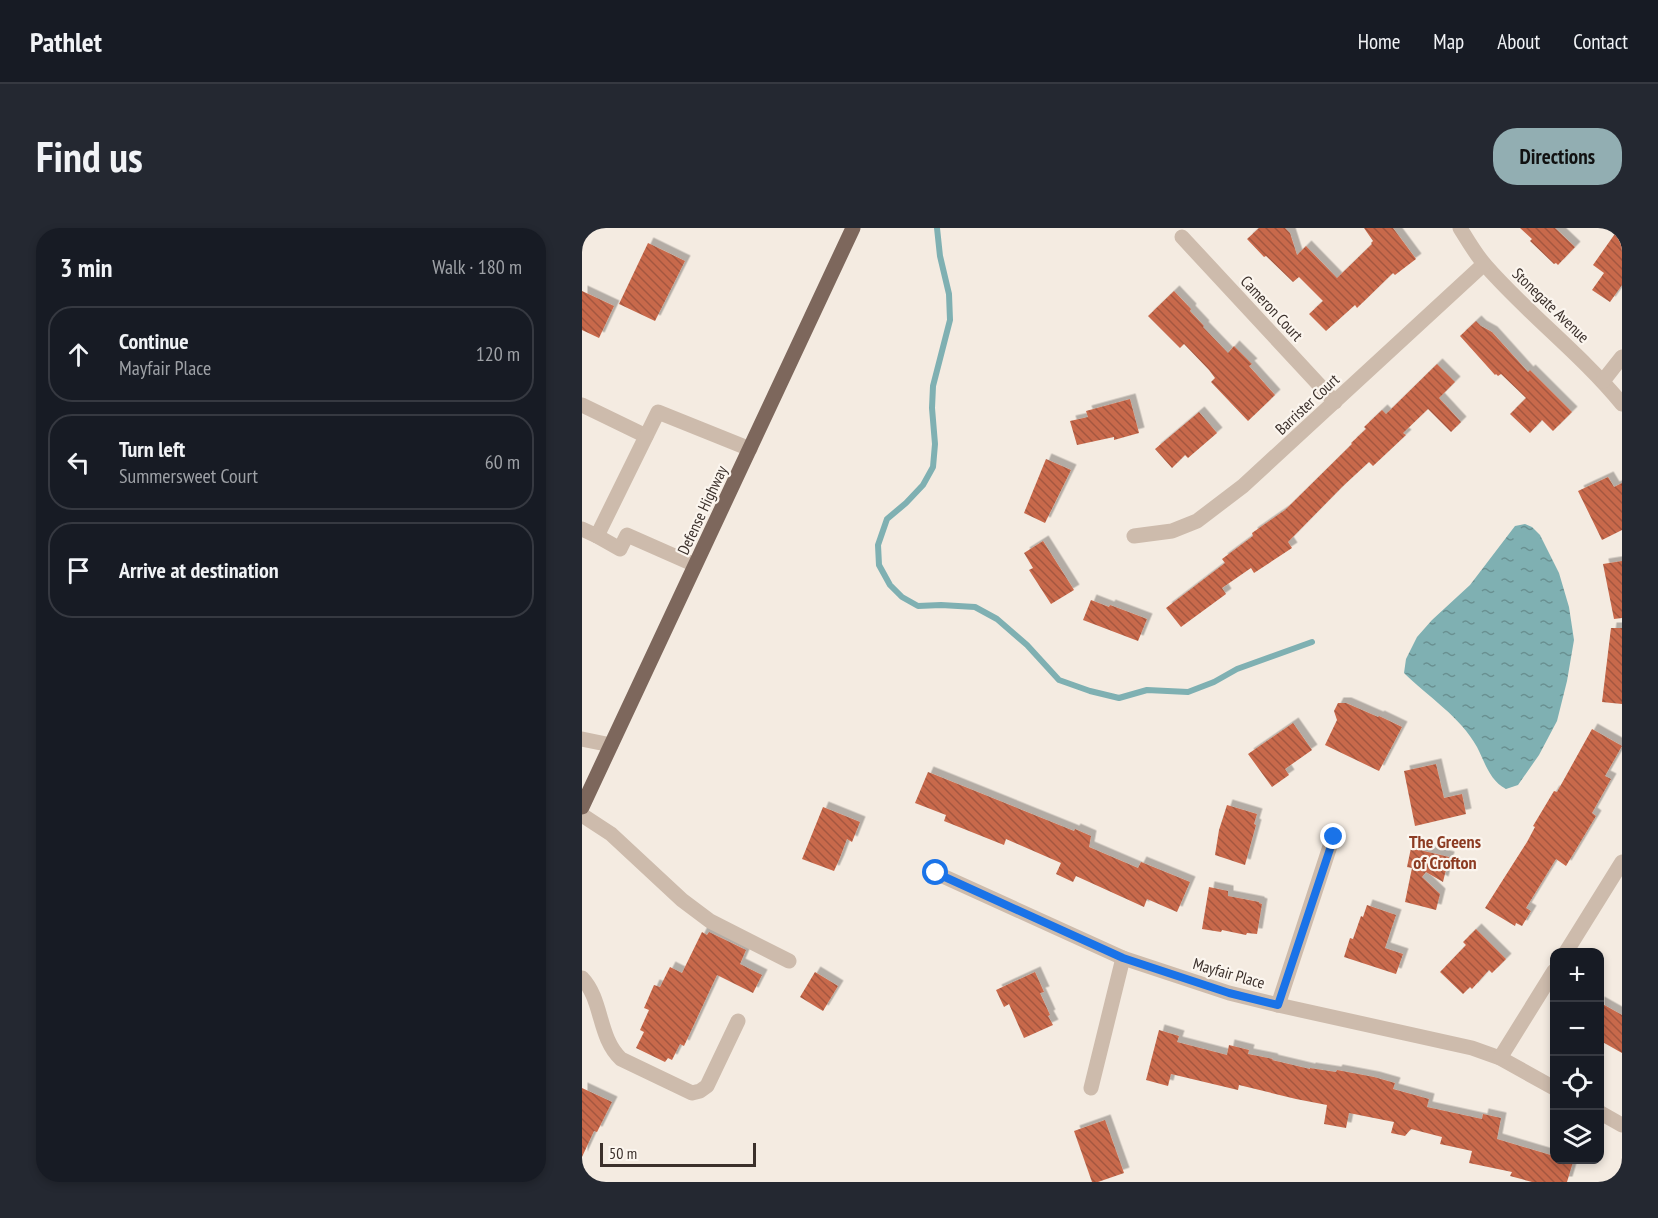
<!DOCTYPE html>
<meta charset="utf-8">
<style>
body{margin:0;font-family:"PT Sans Narrow",sans-serif;background:#242831;color:#f1f3f6}
.controls{position:absolute;right:18px;bottom:18px;display:grid;overflow:hidden;border-radius:12px;box-shadow:0 3px 9px #0003}
.controls button{width:54px;height:54px;display:grid;place-items:center;padding:0;border:0;border-bottom:2px solid #363941;background:#171b24;color:#f1f3f6;font:30px sans-serif}
.scale{position:absolute;left:18px;bottom:15px;width:156px;box-sizing:border-box;padding-left:6px;border:3px solid #3b302b;border-top:0;font-size:16px;line-height:21px;white-space:nowrap;color:#3b302b;-webkit-text-stroke:4px #fbf5ee;paint-order:stroke}
.stop{position:absolute;width:18px;height:18px;margin:-14px;border:4px solid #1a73e8;border-radius:50%;background:#fff}
.stop.end{background:#1a73e8;border-color:#fff;box-shadow:0 2px 6px #0008}
.list{margin:0;padding:0;list-style:none}
h2{display:flex;justify-content:space-between;align-items:center;height:78px;margin:0;padding:0 24px;font-size:26px}
h2 small{font-size:20px;font-weight:400;color:#9ea1a6}
.list li{display:grid;grid-template-columns:39px 1fr auto;gap:18px;align-items:center;box-sizing:border-box;height:96px;margin:0 12px 12px;padding:0 12px;border:2px solid #363941;border-radius:24px}
.list b{display:block;font-size:22px;white-space:nowrap}
.list p{margin:0;font-size:20px;white-space:nowrap;color:#9ea1a6}
.list em{font-size:20px;font-style:normal;color:#9ea1a6}
.icon{flex:none;width:33px;height:33px;fill:none;stroke:currentColor;stroke-width:2;stroke-linecap:round;stroke-linejoin:round}
.map{position:relative;flex:none;width:1040px;height:954px;overflow:hidden;border-radius:24px}
header{display:flex;align-items:center;gap:36px;box-sizing:border-box;height:84px;padding:0 30px;background:#171b24;border-bottom:2px solid #363941}
header strong{font-size:28px}
nav{display:flex;gap:33px;margin-inline-start:auto;font-size:21px}
.intro{display:flex;align-items:center;justify-content:space-between;box-sizing:border-box;height:144px;padding:0 36px}
h1{margin:0;font-size:42px}
.button{padding:15px 27px;border-radius:24px;background:#92aeb2;color:#111;font-size:21px;font-weight:700}
main{display:flex;gap:36px;padding:0 36px}
aside{flex:1;background:#171b24;border-radius:24px;box-shadow:0 3px 9px #0003}
.map>svg:first-child{display:block}
.water{fill:url(#water-ripples)}
.lines{fill:none;stroke-linecap:round;stroke-linejoin:round}
.stream{stroke:#7fb0b2;stroke-width:6}
.building{fill:url(#building-back-hatch);filter:url(#shadow)}
.minor{stroke:#cdbbac;stroke-width:15}
.major{stroke:#7d675c;stroke-width:15}
.route{stroke:#1a73e8;stroke-width:8}
.labels{text-anchor:middle;stroke-width:4.5;stroke-linejoin:round;paint-order:stroke}
.street-label{font-size:16px;fill:#3b302b;stroke:#fbf5ee}
.neighbourhood-label{font-size:18px;font-weight:bold;fill:#8c3b22;stroke:#fbf5ee}
</style>
<header>
<strong>Pathlet</strong>
<nav><a>Home</a><a>Map</a><a>About</a><a>Contact</a></nav>
</header>
<div class="intro"><h1>Find us</h1><a class="button">Directions</a></div>
<main>
<aside>
<h2>3 min<small>Walk · 180 m</small></h2>
<ul class="list">
<li><svg class="icon" aria-label="ahead" viewBox="0 0 24 24"><path d="M12 20V5M6 11l6-6 6 6"/></svg><div><b>Continue</b><p>Mayfair Place</p></div><em>120 m</em></li>
<li><svg class="icon" aria-label="left" viewBox="0 0 24 24"><path d="M17 20v-9H6M10 6l-5 5 5 5"/></svg><div><b>Turn left</b><p>Summersweet Court</p></div><em>60 m</em></li>
<li><svg class="icon" aria-label="arrive" viewBox="0 0 24 24"><path d="M6 21V4h12l-3 4 3 4H6"/></svg><div><b>Arrive at destination</b></div></li>
</ul>
</aside>
<div class="map">
<svg width="1040" height="954" viewBox="0 0 1040 954">
<defs>
<pattern id="water-ripples" width="26" height="14" patternUnits="userSpaceOnUse" patternTransform="scale(1.5)"><rect width="26" height="14" fill="#7fb0b2"/><path d="M2 4q2-2 4 0t4 0M15 11q2-2 4 0t4 0" fill="none" stroke="#699091"/></pattern>
<pattern id="building-back-hatch" width="6" height="6" patternUnits="userSpaceOnUse" patternTransform="scale(1.5)"><rect width="6" height="6" fill="#c8694b"/><path d="M-1 5l2 2M0 0l6 6M5-1l2 2" fill="none" stroke="#a4573f"/></pattern>
<filter id="shadow"><feDropShadow dx="5.5" dy="-5.5" stdDeviation="0" flood-color="#0004"/></filter>
</defs>
<rect width="100%" height="100%" fill="#f4ebe1"/>
<!-- water -->
<path class="water" d="M 943,296 L 950,299 L 958,307 L 977,345 L 987,379 L 992,412 L 985,453 L 975,493 L 957,527 L 936,557 L 924,561 C 907,552 903,534 895,519 C 879,489 845,468 822,445 L 824,431 L 835,409 L 850,392 L 888,357 L 933,298 Z"/>
<g class="lines">
<!-- stream -->
<path class="stream" d="M 355,0 L 358,28 L 367,66 L 368,92 L 351,158 L 350,180 L 353,216 L 351,239 L 341,257 L 324,275 L 305,291 L 296,317 L 297,337 L 308,357 L 320,369 L 336,378 L 359,377 L 393,379 L 415,391 L 445,417 L 477,452 L 508,463 L 537,470 L 565,462 L 606,464 L 632,454 L 655,441 L 730,414"/>
</g>
<!-- building -->
<g class="building">
<path d="M 677,0 L 703,0 L 708,5 L 715,27 L 724,18 L 755,50 L 790,16 L 789,15 L 791,13 L 782,0 L 811,0 L 834,31 L 813,47 L 811,45 L 775,80 L 773,77 L 744,103 L 727,86 L 741,73 L 717,49 L 711,54 L 684,28 L 682,29 L 665,11 Z"/>
<path d="M 938,0 L 973,0 L 993,19 L 976,37 L 974,35 L 972,36 L 948,13 L 950,11 Z"/>
<path d="M 1037,0 L 1040,0 L 1040,57 L 1028,74 L 1010,62 L 1022,45 L 1011,37 Z"/>
<path d="M 66,15 L 103,33 L 73,93 L 37,76 Z"/>
<path d="M 0,63 L 32,78 L 17,110 L 0,102 Z"/>
<path d="M 592,63 L 609,81 L 608,83 L 622,98 L 621,99 L 646,125 L 652,118 L 670,136 L 667,138 L 693,167 L 666,193 L 629,154 L 633,150 L 627,142 L 602,116 L 598,120 L 566,88 Z"/>
<path d="M 894,93 L 899,98 L 910,104 L 946,144 L 948,142 L 990,184 L 971,203 L 960,192 L 948,205 L 928,186 L 944,170 L 919,146 L 916,148 L 914,146 L 913,147 L 878,108 Z"/>
<path d="M 855,136 L 873,154 L 857,170 L 879,194 L 869,204 L 846,181 L 821,205 L 824,207 L 791,238 L 787,234 L 760,259 L 706,314 L 710,320 L 672,345 L 669,340 L 640,360 L 644,366 L 599,399 L 584,380 L 643,335 L 640,331 L 671,308 L 670,305 L 703,282 L 770,216 L 769,215 L 784,201 L 782,199 L 800,182 L 804,186 Z"/>
<path d="M 548,171 L 557,205 L 532,212 L 532,209 L 495,217 L 488,193 L 506,189 L 504,183 Z"/>
<path d="M 617,184 L 635,205 L 606,230 L 603,227 L 590,240 L 573,221 Z"/>
<path d="M 464,231 L 489,242 L 463,295 L 442,285 Z"/>
<path d="M 1026,249 L 1032,259 L 1040,255 L 1040,302 L 1020,312 L 996,263 Z"/>
<path d="M 461,313 L 492,362 L 469,376 L 447,342 L 451,340 L 442,325 Z"/>
<path d="M 1040,333 L 1040,390 L 1032,391 L 1021,336 Z"/>
<path d="M 509,372 L 527,379 L 528,377 L 565,391 L 556,413 L 501,392 Z"/>
<path d="M 1029,400 L 1040,400 L 1040,476 L 1020,474 Z"/>
<path d="M 756,475 L 764,475 L 796,489 L 797,488 L 820,499 L 797,543 L 743,517 L 755,492 L 752,483 Z"/>
<path d="M 711,495 L 730,522 L 703,541 L 707,547 L 690,559 L 666,526 Z"/>
<path d="M 1010,501 L 1040,518 L 1023,548 L 1029,551 L 1010,585 L 1014,588 L 984,638 L 974,631 L 944,680 L 949,683 L 940,698 L 934,695 L 933,698 L 903,680 L 945,614 L 953,599 L 951,598 L 972,563 L 975,564 Z"/>
<path d="M 854,536 L 862,570 L 880,566 L 884,586 L 833,598 L 822,543 Z"/>
<path d="M 346,544 L 492,603 L 493,601 L 509,608 L 507,619 L 556,640 L 559,634 L 608,654 L 595,684 L 565,671 L 562,679 L 494,648 L 491,654 L 474,646 L 479,635 L 424,611 L 422,617 L 362,593 L 364,587 L 333,575 Z"/>
<path d="M 645,577 L 675,586 L 672,596 L 674,597 L 663,637 L 633,627 L 637,602 Z"/>
<path d="M 241,579 L 278,594 L 270,614 L 265,611 L 257,632 L 252,643 L 220,631 Z"/>
<path d="M 829,620 L 867,629 L 861,654 L 844,644 L 840,649 L 858,666 L 854,682 L 823,674 L 830,640 L 825,639 Z"/>
<path d="M 627,659 L 646,663 L 646,668 L 677,674 L 677,675 L 680,676 L 675,706 L 665,705 L 664,707 L 640,702 L 639,704 L 620,701 Z"/>
<path d="M 785,677 L 814,687 L 803,720 L 821,726 L 814,746 L 762,729 L 768,710 L 771,711 L 779,688 L 781,689 Z"/>
<path d="M 894,701 L 924,731 L 910,745 L 907,742 L 890,761 L 888,759 L 881,766 L 858,744 L 884,717 L 881,714 Z"/>
<path d="M 120,704 L 125,707 L 127,704 L 164,722 L 158,736 L 180,747 L 171,765 L 135,747 L 102,818 L 98,816 L 90,832 L 86,830 L 83,834 L 54,820 L 62,804 L 58,802 L 67,782 L 62,780 L 72,757 L 78,759 L 88,739 L 100,745 Z"/>
<path d="M 233,744 L 256,758 L 241,783 L 218,769 Z"/>
<path d="M 453,744 L 462,764 L 458,765 L 468,787 L 466,788 L 471,797 L 442,810 L 427,776 L 422,779 L 414,762 Z"/>
<path d="M 1017,774 L 1040,787 L 1040,825 L 1017,812 Z"/>
<path d="M 577,802 L 597,808 L 595,814 L 645,827 L 647,817 L 667,822 L 666,826 L 691,831 L 690,832 L 728,841 L 728,840 L 754,844 L 755,842 L 792,849 L 813,855 L 811,861 L 847,871 L 845,879 L 900,891 L 901,886 L 919,890 L 915,911 L 972,928 L 972,932 L 984,932 L 991,934 L 985,954 L 950,954 L 928,948 L 930,944 L 887,935 L 890,923 L 858,916 L 860,909 L 829,901 L 823,908 L 809,905 L 812,894 L 767,885 L 764,900 L 742,896 L 745,877 L 714,871 L 657,857 L 656,862 L 589,846 L 586,858 L 564,852 Z"/>
<path d="M 0,860 L 30,874 L 15,904 L 12,903 L 0,929 Z"/>
<path d="M 523,892 L 542,945 L 516,954 L 510,954 L 492,903 Z"/>
</g>
<g class="lines">
<!-- minor -->
<g class="minor">
<path d="M 878,0 C 886,13 894,27 904,38 C 947,87 999,126 1040,176"/>
<path d="M 600,9 L 753,174"/>
<path d="M 1021,153 L 1040,129"/>
<path d="M 0,177 L 64,208"/>
<path d="M 0,301 L 15,308 L 76,184 L 168,221"/>
<path d="M 15,308 L 38,321 L 45,307 L 113,337"/>
<path d="M 552,308 L 590,303 L 615,293 L 661,258 L 902,36"/>
<path d="M 0,511 L 29,517"/>
<path d="M 0,587 L 29,606 L 100,672 L 128,693 L 207,733"/>
<path d="M 354,645 L 541,730 L 647,765 L 696,777 L 890,820 L 918,830 L 972,860"/>
<path d="M 984,724 L 1040,634"/>
<path d="M 0,750 C 21,772 16,810 39,831 L 110,865 L 118,863 L 125,858 L 156,793"/>
<path d="M 696,777 L 751,609"/>
<path d="M 918,830 L 972,743"/>
<path d="M 509,860 L 541,730"/>
<path d="M 1017,884 L 1040,897"/>
</g>
<!-- major -->
<path class="major" d="M 0,579 L 271,0"/>
</g>
<g class="lines">
<!-- route -->
<path class="route" d="M 354,645 L 541,730 L 647,765 L 696,777 L 752,609"/>
</g>
<g class="labels">
<!-- street labels -->
<g class="street-label">
<text transform="translate(969 77) rotate(44)" y="6">Stonegate Avenue</text>
<text transform="translate(690 80) rotate(47)" y="6">Cameron Court</text>
<text transform="translate(725 176) rotate(-43)" y="6">Barrister Court</text>
<text transform="translate(120 282) rotate(-65)" y="6">Defense Highway</text>
<text transform="translate(647 745) rotate(16)" y="6">Mayfair Place</text>
</g>
<!-- neighbourhood labels -->
<g class="neighbourhood-label">
<text x="863" y="620">The Greens<tspan x="863" dy="21">of Crofton</tspan></text>
</g>
</g>
</svg>
<div class="controls">
<button>+</button>
<button>−</button>
<button><svg class="icon" aria-label="locate" viewBox="0 0 24 24"><circle cx="12" cy="12" r="6"/><path d="M12 2v4M12 18v4M2 12h4M18 12h4"/></svg></button>
<button><svg class="icon" aria-label="layers" viewBox="0 0 24 24"><path d="M12 4l9 5-9 5-9-5zM3 14l9 5 9-5"/></svg></button>
</div>
<div class="scale">50 m</div>
<div class="stop" style="left:354px;top:645px"></div>
<div class="stop end" style="left:752px;top:609px"></div>
</div>
</main>
